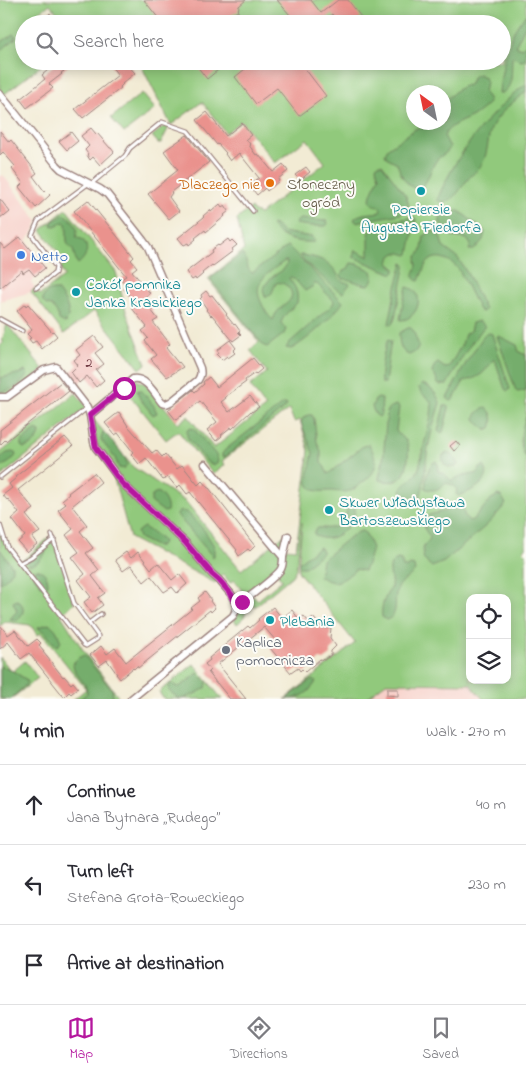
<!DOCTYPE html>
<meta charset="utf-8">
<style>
body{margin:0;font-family:"Indie Flower",sans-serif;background:#f7f7f7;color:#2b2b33}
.controls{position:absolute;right:15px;bottom:15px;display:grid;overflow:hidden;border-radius:10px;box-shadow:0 2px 12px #0003}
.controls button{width:45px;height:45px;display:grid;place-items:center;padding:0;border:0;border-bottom:1px solid #e1e1e2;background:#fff;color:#2b2b33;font:25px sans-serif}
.compass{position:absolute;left:406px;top:85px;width:45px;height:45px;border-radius:50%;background:#fff;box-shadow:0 2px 12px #0003;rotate:327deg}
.stop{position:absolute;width:15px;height:15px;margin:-11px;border:4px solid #b5179e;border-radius:50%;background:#fff}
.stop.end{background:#b5179e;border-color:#fff;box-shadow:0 1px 5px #0008}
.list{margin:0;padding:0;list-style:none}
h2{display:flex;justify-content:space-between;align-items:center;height:65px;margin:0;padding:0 20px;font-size:21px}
h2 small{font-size:16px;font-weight:400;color:#7c7c81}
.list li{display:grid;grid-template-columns:32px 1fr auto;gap:15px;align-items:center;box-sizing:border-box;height:80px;padding:0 20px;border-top:1px solid #e1e1e2}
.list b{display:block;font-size:19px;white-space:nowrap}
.list p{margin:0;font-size:16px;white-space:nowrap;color:#7c7c81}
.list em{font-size:16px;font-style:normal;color:#7c7c81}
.icon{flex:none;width:28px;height:28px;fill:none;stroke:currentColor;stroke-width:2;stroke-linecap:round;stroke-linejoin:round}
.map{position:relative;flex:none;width:526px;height:699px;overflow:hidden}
.search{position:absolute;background:#fff;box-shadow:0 2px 12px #0003;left:15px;right:15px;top:15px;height:55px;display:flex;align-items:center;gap:12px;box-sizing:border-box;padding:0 18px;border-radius:28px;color:#7c7c81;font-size:19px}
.sheet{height:305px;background:#fff}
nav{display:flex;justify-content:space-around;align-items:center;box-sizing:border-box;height:70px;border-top:1px solid #e1e1e2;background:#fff;font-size:14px;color:#7c7c81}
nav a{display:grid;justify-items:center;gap:2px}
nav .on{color:#b5179e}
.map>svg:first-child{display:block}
.built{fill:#f7d0c9}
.green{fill:#91c97c;stroke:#6e7454;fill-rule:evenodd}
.forest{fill:#74ad6c;stroke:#5f664c;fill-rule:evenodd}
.building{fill:#ea928d}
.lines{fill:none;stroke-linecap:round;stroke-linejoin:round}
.service-casing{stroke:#9e8580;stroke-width:5.5}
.minor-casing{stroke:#9e8580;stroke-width:9}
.service{stroke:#fff;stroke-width:3}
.minor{stroke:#fff;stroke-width:6}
.route{stroke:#b5179e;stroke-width:6}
.food-dot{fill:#e8710a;stroke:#fdfcf7;stroke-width:2}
.culture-dot{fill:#0f9aa8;stroke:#fdfcf7;stroke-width:2}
.shop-dot{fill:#3f7fe0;stroke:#fdfcf7;stroke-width:2}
.worship-dot{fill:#6b7280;stroke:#fdfcf7;stroke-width:2}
.labels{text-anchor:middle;stroke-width:4;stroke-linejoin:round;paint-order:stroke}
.number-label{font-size:14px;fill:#723c44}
.food-label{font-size:16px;fill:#c56008;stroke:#fdfcf7;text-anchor:end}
.park-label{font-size:16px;fill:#635a47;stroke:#fdfcf7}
.culture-label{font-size:16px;fill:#0d838f;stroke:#fdfcf7;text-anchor:start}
.shop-label{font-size:16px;fill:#366cbe;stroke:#fdfcf7;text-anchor:start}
.worship-label{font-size:16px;fill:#5b616d;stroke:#fdfcf7;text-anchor:start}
</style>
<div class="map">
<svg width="526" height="699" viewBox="0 0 526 699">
<rect width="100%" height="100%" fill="#fdfcf7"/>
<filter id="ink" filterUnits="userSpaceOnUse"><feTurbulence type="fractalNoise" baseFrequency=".02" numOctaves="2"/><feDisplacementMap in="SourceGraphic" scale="10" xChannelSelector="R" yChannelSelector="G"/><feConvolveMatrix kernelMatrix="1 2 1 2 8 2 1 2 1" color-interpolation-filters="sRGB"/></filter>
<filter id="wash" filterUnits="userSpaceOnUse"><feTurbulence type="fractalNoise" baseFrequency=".0096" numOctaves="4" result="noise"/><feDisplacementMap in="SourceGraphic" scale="20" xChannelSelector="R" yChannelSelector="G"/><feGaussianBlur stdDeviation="1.12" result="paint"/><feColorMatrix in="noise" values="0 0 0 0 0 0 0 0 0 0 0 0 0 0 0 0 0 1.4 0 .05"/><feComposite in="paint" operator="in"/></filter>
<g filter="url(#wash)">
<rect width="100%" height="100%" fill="#f2ebd4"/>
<!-- built -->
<g class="built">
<path d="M 3,175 L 38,221 L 32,235 L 26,240 L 48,269 L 31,282 L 35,288 L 31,292 L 0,301 L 0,177 Z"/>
<path d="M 386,683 L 471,684 L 483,699 L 365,699 Z"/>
</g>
<!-- green -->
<g class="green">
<path d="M 0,0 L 526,0 L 526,548 L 523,550 L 526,553 L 526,699 L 483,699 L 470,684 L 386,683 L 365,699 L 285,699 L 355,643 L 300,574 L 298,571 L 302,522 L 296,569 L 292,576 L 256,606 L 253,606 L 250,600 L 254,596 L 258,600 L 282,580 L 275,571 L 246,596 L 234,580 L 230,583 L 223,574 L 215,583 L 130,538 L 111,468 L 100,453 L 90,415 L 133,467 L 186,502 L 241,570 L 286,534 L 285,548 L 296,549 L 309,451 L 300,420 L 294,422 L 289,409 L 222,461 L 225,465 L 213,474 L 178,431 L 166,440 L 123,387 L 133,379 L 147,384 L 178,424 L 188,416 L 214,448 L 266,407 L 250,386 L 267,372 L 250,350 L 259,342 L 208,279 L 244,250 L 237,219 L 251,208 L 253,211 L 260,214 L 325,163 L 307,139 L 275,163 L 241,121 L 226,133 L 202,102 L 171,125 L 139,61 L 502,61 L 502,24 L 66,24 L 50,4 L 28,21 L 29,24 L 24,24 L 24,61 L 42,61 L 42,65 L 2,96 L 0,94 ZM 414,92 L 444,92 L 444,122 L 414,122 ZM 470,598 L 507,598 L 507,680 L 470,680 Z"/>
<path d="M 142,93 L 155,109 L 124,133 L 111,118 Z"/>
<path d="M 166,126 L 169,127 L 161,143 L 158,143 L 152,136 L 163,127 Z"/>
<path d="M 66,209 L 116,272 L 126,311 L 146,364 L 140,369 L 94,311 L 64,334 L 31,292 L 35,288 L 40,295 L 65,276 L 59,268 L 66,263 L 41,230 Z"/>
<path d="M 7,324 L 44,370 L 7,397 L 0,397 L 0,346 L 4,342 L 2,341 Z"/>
<path d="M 76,393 L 87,407 L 0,477 L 0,453 Z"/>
<path d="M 0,525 L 4,541 L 20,563 L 52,535 L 74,603 L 61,615 L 85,653 L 118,696 L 115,699 L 74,699 L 86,689 L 41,633 L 38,635 L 30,625 L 5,622 L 0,626 Z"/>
<path d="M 246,603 C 248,612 244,619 237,624 L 234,620 C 239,615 240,607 246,603 Z"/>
<path d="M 0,657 L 12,672 L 25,661 L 38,678 L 11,699 L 0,699 Z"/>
<path d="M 194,664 L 222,699 L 164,699 L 160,694 L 160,691 Z"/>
</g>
<!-- forest -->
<g class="forest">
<path d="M 526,14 L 526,24 L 516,45 L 518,48 L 521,48 L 526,45 L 526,60 L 521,61 L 513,56 L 512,59 C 511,72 514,86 502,93 L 499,93 C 500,75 507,47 514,31 C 517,25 522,19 526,14 Z"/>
<path d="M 13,34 L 16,36 L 15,39 L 0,51 L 0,43 Z"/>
<path d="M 479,74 L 484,77 L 486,82 L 484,93 L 488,98 L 489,103 C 484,108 479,112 473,116 C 464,121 448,125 444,136 L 450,147 C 448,154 440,155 436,161 C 429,171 429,183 418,190 C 406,186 400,174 397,163 L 386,157 L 385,153 L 388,148 L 417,128 L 428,128 L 440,123 L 444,122 L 446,118 L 444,114 L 444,101 C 452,95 458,86 469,85 L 473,76 Z"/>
<path d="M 526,84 L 526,92 C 515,100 499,113 493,125 C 487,135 489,150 483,162 C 480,168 476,171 471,176 C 462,184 452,209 437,200 C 452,164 474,132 502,105 C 510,97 518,90 526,84 Z"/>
<path d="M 379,164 L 382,164 L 406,196 L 409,205 L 408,209 L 401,214 L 356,222 L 354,219 C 360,212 371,214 380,212 L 381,211 L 380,207 C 378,206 373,205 372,204 C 366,198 377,183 379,177 L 376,167 L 376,166 Z"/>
<path d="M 449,210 L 459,211 L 483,229 L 485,232 L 483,240 L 474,250 L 469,250 L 471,245 L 467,239 L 453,237 L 440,223 L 440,219 L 442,215 Z"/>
<path d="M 64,214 C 70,217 76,224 77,230 C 77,233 76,236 77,238 L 82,239 C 90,247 87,257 78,264 C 74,259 75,254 72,248 C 69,245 68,246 67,241 C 66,236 68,230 66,224 L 64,222 L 55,226 L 51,225 L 53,221 Z"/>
<path d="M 413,217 L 416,219 L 409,254 L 407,255 L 401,253 L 395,253 L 391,256 L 389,263 L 395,268 L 395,272 L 393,274 L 353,257 L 355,250 L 369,257 L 369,234 L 374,225 Z"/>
<path d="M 300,219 L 327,221 L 328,224 L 326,226 L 310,226 L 295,224 L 296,222 Z"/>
<path d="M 271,224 L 275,225 L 282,232 L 312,237 L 314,240 L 314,242 C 297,243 279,239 271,224 Z"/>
<path d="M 432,231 L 438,232 L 440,236 L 443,247 L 458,258 L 470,278 L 485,310 L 482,312 L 479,310 L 459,270 C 451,259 434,251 425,266 C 423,271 421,276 419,281 C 409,279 416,271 417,265 C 414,255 419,257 422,249 C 423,245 423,240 424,236 Z"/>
<path d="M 288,246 L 343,302 C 336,314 303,344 291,349 L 286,348 L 289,343 L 329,308 L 333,304 L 334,301 L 317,284 L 314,284 L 312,287 L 305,291 C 301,287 295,278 290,277 L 289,279 C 295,285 299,294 297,303 C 291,309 284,314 281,323 L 286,329 L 284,334 L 267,347 L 264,346 L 211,280 L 211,278 L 242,254 C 248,259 245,268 252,273 ZM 285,261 L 287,261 C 287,271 277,272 270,279 C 267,282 265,286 263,290 L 265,297 L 271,295 L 276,283 C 280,282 283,283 287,286 C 300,299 282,305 277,312 C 275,315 274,317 273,320 C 267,315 265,310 262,304 C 250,282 269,272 285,261 Z"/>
<path d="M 300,255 C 318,257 333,261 340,280 L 350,284 L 343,293 L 332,286 L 305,262 Z"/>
<path d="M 351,263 L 358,264 L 372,271 C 374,277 373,280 369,285 C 360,285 352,279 343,279 L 341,276 L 343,271 L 347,270 Z"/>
<path d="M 403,263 L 405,264 L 405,268 L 395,317 L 393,323 L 391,325 L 389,324 L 396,287 Z"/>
<path d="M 407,287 C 427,291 418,321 400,320 L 403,302 Z"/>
<path d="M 53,290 L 57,290 C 65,300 73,312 65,323 L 59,320 L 58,315 L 52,306 C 38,305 41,293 53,290 Z"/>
<path d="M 479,321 L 485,326 L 473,341 L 463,356 L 446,386 L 444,384 L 440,385 L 438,384 L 435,376 L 432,373 C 433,368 434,365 438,363 L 445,368 L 449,367 L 462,344 L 465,334 L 470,331 L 472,323 Z"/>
<path d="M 408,328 L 411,328 L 413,330 L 419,346 C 417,351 414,353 409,355 C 400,352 399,342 399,333 Z"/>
<path d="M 490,333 L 492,334 L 510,389 L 507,391 L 505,389 L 495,360 L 493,360 C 485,373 479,378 464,381 L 454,399 L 451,401 L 447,398 L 466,363 L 483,337 L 486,334 Z"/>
<path d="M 497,336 L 499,336 L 517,345 L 519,352 L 526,355 L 526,390 L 518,392 L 516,391 Z"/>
<path d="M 388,340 L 391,341 L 385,383 L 381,383 C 380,370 383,354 387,341 Z"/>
<path d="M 25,371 L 28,374 C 24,383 10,392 0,392 L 0,378 L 21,373 Z"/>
<path d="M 422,384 C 430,386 438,395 440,403 C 435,418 431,433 428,448 C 426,459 424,495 418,501 C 410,511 403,496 401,489 L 416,474 L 419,468 L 424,445 L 431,416 L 432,403 C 428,397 420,395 419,387 Z"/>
<path d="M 140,390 L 142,391 L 154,406 L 157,413 L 153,415 L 140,399 L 137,391 Z"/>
<path d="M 378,398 L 382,399 L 381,415 L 379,417 L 375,414 L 372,407 L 375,400 Z"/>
<path d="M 283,404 L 287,404 L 286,407 L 225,457 L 222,457 L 222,454 L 225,450 Z"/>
<path d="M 396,405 L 399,407 L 396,431 C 399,436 404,437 407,442 C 410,450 408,471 402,477 C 396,483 386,482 379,480 L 379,478 L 383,461 L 387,410 L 391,407 Z"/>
<path d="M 444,406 L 447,406 L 449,408 L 443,432 L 440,433 L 438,431 Z"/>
<path d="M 486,408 C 493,411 494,422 491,428 L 485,430 L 475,419 C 475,413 481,409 486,408 Z"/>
<path d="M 308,415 L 312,415 L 314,419 L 317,442 L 321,451 L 321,463 L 324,466 L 328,474 L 363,446 L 369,444 C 378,460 379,471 363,482 C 359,485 355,489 350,491 C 343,493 337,491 330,491 C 325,491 319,492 314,490 C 310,488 308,485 307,481 L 313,453 L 301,423 L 303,418 Z"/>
<path d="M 526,416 L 526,458 C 518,445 521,430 526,416 Z"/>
<path d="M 191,428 L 194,429 L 216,455 L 218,461 L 217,464 L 213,465 L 208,463 L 189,440 L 187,436 L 187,430 Z"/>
<path d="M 36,430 L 40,432 C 39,441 32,446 24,448 L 21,446 L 21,442 Z"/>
<path d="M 104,432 C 110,439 128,457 127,465 C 126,466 125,467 124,469 L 119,468 L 115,458 L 101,440 L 102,434 Z"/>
<path d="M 12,452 L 15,453 L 16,455 C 12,461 7,465 0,466 L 0,458 L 7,453 Z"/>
<path d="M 448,453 C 452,455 457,460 458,465 L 456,467 C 447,469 441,464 443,455 Z"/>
<path d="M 436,461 L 438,465 L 438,471 L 443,473 L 452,481 C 459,475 469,476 478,473 L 480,468 L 484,466 C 495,481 470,492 458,496 L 456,494 C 459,486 452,484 445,483 C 439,490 432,492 425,488 C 427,478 426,466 436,461 Z"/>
<path d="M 157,492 C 163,495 169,505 167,511 L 164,512 L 151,502 L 151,497 Z"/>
<path d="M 498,495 L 502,497 L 506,504 L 488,524 L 444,562 L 432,567 L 424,560 C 423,556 422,550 424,546 C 426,542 429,542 430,537 L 425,530 L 424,519 L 429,515 L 448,510 L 461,505 L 463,507 C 464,513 463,517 470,521 L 475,518 L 490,500 Z"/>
<path d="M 352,504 L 355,504 C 358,523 332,549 314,534 L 314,531 L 318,528 C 322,527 326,529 330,528 C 341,527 347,518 347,508 Z"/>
<path d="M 180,511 L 187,512 L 204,530 L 214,546 L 214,556 L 213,557 L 177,515 L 178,512 Z"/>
<path d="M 144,527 L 161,539 L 163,542 L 161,545 L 157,547 L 139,538 L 137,532 L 142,528 Z"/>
<path d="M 362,531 L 366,534 L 372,548 L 368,562 L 364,571 L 356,569 C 342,581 336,587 319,576 L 322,560 L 347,539 L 358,532 Z"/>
<path d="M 45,547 L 47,550 C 43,557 38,565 29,565 L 27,563 L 32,555 Z"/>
<path d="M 319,547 L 322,551 L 322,553 L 305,567 L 300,567 L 298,565 L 300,561 Z"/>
<path d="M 0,549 L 12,566 C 13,575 6,578 0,583 Z"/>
<path d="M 398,559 L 401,560 L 403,567 L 407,567 L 411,565 L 414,566 L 415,571 C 410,577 401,581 398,588 C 392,599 401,615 386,620 L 382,617 C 381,608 383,602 387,594 C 388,592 390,590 391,587 C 393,577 384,564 398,559 Z"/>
<path d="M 36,569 C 45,571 48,576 48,585 L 44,588 L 35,578 L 33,573 Z"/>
<path d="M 17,600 C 25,605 25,613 18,620 L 10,619 L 17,611 L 13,602 Z"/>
<path d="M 48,624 C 57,627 58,635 61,642 L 57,646 C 49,641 49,633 39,629 L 38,627 Z"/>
<path d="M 84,655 L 112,690 L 113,696 L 112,699 L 80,699 L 87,693 C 87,681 73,676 73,663 L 78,658 Z"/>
<path d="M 0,666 L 13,671 L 27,680 L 27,684 L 11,699 L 0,699 Z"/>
<path d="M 198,673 L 207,682 L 206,688 C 199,692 186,699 179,699 L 169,691 L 169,686 L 172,683 L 177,687 L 181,686 Z"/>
<path d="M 313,680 L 316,682 C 308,694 300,699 286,699 L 308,682 Z"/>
</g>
<g id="blocks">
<!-- building -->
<g class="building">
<path d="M 144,0 L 246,0 L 239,6 L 238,12 L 236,12 L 228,18 L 232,24 L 163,24 Z"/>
<path d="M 277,0 L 311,0 L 321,13 L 338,0 L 348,0 L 361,17 L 352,24 L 340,24 L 332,14 L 320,24 L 289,24 L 291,19 L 288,16 L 290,15 Z"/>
<path d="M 50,13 L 58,24 L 37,24 L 47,16 Z"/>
<path d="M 59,61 L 74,61 L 63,70 L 64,71 L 61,73 L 62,74 L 49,84 L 53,88 L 27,108 L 20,99 L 45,79 L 42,75 Z"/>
<path d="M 107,61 L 124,61 L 135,73 L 122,84 L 123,84 L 120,87 L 121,88 L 83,118 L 75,109 L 118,75 Z"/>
<path d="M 193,61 L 229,61 L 207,79 Z"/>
<path d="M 255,61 L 290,61 L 293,65 L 299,61 L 326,96 L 299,116 L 277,88 L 256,104 L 235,77 Z"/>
<path d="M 207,112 L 226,136 L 242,123 L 251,135 L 246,139 L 250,144 L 249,145 L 256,155 L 258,154 L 273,172 L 283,164 L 288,171 L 278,179 L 279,181 L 267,191 L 265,188 L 257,195 L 249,185 L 259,178 L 239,153 L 230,161 L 225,154 L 226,153 L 218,144 L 217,145 L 197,120 Z"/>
<path d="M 91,128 L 96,134 L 97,133 L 110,148 L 111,148 L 114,152 L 100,165 L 93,157 L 90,160 L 87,155 L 88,154 L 85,150 L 89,146 L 81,136 Z"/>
<path d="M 0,131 L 9,142 L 11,140 L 37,173 L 33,176 L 45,192 L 46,191 L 50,195 L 36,208 L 19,187 L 23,183 L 12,169 L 15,166 L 3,152 L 0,155 Z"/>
<path d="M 71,132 L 78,141 L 67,150 L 59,141 Z"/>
<path d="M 187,135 L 209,162 L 171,192 L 172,193 L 169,197 L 179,211 L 169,219 L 148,194 L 178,170 L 164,151 Z"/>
<path d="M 306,167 L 310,172 L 300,180 L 295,175 Z"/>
<path d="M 0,199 L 10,212 L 5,216 L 4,215 L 0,218 Z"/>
<path d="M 88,200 L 134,257 L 131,260 L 137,267 L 132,271 L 150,293 L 145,297 L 154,308 L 151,310 L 158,319 L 153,322 L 170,344 L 166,348 L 178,363 L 179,362 L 183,367 L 167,377 L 151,359 L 156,355 L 145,341 L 148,338 L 142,331 L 147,327 L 131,307 L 136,304 L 124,289 L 127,286 L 121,279 L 126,276 L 74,211 Z"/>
<path d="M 220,204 L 222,207 L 225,205 L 229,211 L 224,215 L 225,216 L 206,232 L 205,230 L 195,238 L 196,239 L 189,245 L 188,243 L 184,245 L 178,238 L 204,217 L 203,216 L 210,210 L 211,212 Z"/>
<path d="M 20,237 L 45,268 L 35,276 L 29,269 L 23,273 L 22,270 L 0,288 L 0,243 L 5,249 Z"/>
<path d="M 228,239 L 230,242 L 232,240 L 237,245 L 232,249 L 233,251 L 213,266 L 212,265 L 202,273 L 203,274 L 196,280 L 195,278 L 192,280 L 186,272 L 212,252 L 211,250 L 218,245 L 219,246 Z"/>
<path d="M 206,291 L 210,296 L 212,295 L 227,314 L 226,315 L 234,325 L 235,324 L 240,331 L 238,332 L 241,335 L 233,341 L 212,315 L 211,316 L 206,310 L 207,309 L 200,299 L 202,297 L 201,295 Z"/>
<path d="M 25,304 L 26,306 L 28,304 L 52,332 L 53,331 L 57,336 L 42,349 L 36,341 L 32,343 L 29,339 L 31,338 L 27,334 L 32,330 L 17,311 Z"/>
<path d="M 94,336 L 103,347 L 95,353 L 104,364 L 96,370 L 104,380 L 96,387 L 87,376 L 79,383 L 71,372 L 78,365 L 74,360 L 80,355 L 76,350 Z"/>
<path d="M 230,340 L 236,348 L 233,351 L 235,353 L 228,358 L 227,356 L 222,360 L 217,355 L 219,353 L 217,350 Z"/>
<path d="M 253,358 L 262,369 L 256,374 L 255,373 L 245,380 L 246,382 L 225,397 L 226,398 L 221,402 L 229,412 L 250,396 L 259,407 L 252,412 L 251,411 L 232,429 L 231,427 L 221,435 L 222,436 L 216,441 L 207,430 L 217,422 L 200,401 L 176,420 L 168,410 L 193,390 L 195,392 L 204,384 L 203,382 L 209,377 L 217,387 Z"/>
<path d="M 61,382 L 69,391 L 6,441 L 5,440 L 0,445 L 0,430 Z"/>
<path d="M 119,412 L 128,426 L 152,453 L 156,450 L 162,457 L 165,454 L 177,469 L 182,465 L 198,485 L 202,481 L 208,488 L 209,488 L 255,546 L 250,551 L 248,549 L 239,556 L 236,551 L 237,550 L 190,492 L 187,494 L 180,485 L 177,488 L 168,477 L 163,480 L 146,458 L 139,464 L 131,454 L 133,452 L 118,433 L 115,435 L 105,423 Z"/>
<path d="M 65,437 L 73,446 L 18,490 L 34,509 L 26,515 L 40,532 L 32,537 L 37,544 L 27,552 L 18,542 L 25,536 L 12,519 L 19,513 L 8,499 L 7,500 L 3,495 L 12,488 L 9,484 L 16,478 L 15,477 Z"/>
<path d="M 456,441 L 460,446 L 454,451 L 450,446 Z"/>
<path d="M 94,473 L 101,482 L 72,506 L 87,525 L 80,531 L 93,548 L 86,553 L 99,570 L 92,576 L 105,593 L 98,598 L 103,605 L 92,613 L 84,602 L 91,597 L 78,580 L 85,574 L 72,557 L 79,552 L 66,535 L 73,529 L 58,510 L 66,504 L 62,500 L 69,494 L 68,493 Z"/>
<path d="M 126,552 L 131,558 L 138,552 L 151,569 L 158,563 L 172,580 L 179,574 L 187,584 L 177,593 L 172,587 L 164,592 L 151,576 L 144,582 L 131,565 L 123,571 L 115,560 Z"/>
<path d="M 205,592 L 211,600 L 210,601 L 215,608 L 211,612 L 210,610 L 138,668 L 137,666 L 134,669 L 133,668 L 120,679 L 116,674 L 117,674 L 107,660 L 99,666 L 90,655 L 101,646 L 107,654 L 115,648 L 126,662 L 192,609 L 191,608 L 200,601 L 198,598 Z"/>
<path d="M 273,607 L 282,618 L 292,610 L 299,619 L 304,616 L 308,621 L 313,617 L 322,628 L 331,628 L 330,638 L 336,646 L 331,651 L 331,655 L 324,660 L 320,659 L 305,672 L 302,669 L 300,671 L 298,668 L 291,673 L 270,648 L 277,642 L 264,627 L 218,664 L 246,699 L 230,699 L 217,683 L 215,683 L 215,681 L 208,672 L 210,670 L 205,664 L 210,660 L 209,658 L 248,626 L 250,628 L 259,620 L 258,619 Z"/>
<path d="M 0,625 L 8,635 L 15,630 L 28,646 L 37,639 L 41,643 L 39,645 L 44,651 L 43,652 L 63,677 L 64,676 L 71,684 L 73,682 L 78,688 L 71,694 L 69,692 L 64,697 L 29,653 L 21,659 L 8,642 L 0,649 Z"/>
<path d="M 387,689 L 398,689 L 398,696 L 387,695 Z"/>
</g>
</g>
</g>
<g filter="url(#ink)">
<use href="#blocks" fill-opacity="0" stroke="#9e8580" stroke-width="1"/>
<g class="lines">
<!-- service casing -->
<g class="service-casing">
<g id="service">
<path d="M 91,184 L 125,156 L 130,148 L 162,122 L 188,131 L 253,211"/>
<path d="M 36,288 L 55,273 L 56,267 L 32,235 L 38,221 L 89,183"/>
<path d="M 0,319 L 22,331"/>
<path d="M 0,477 L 87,408"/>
<path d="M 0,525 L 7,547 L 84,645 L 86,646 L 97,639 L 98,636 L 74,603 L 52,535"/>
<path d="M 20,563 L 31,557 L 54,539"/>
<path d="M 89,623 L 101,614"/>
</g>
</g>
<!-- minor casing -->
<g class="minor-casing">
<g id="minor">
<path d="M 0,94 L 57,165 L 61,169 L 100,189 L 107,194 L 143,240 L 148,247 L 200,368 C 201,373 201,375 198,380 L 172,401 C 168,403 166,405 162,403 C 155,394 146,377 133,379 L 90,415"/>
<path d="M 0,397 L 7,397 L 44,370 L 56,367 L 87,407 L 90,415 L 94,442 L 96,448 L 100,453 L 123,484 L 185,542 L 212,574 L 219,580 L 231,594 L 237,605 L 235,612 L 233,616 L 131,699"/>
<path d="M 205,464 L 283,557 C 283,561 283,565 281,569 C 277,576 246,600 237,605"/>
<path d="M 283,557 L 288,536"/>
</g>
</g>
<!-- service -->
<use href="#service" class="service"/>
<!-- minor -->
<use href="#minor" class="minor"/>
</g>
</g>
<g class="lines" filter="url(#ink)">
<!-- route -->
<path class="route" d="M 124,388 L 90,415 L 96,448 L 118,478 L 123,484 L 185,542 L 212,574 L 219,580 L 231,594 L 237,605 L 242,602"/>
</g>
<!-- markers -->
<circle class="food-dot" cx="270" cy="183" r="5"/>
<g class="culture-dot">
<circle cx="421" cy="191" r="5"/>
<circle cx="76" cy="292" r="5"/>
<circle cx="329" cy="510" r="5"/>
<circle cx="270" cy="620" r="5"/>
</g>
<circle class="shop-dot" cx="21" cy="255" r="5"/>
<circle class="worship-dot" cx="226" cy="650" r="5"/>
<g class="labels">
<!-- number labels -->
<g class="number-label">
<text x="89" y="367">2</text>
</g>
<!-- food labels -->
<g class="food-label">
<text x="260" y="189">Dlaczego nie</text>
</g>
<!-- park labels -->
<g class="park-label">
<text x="321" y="189">Słoneczny<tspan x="321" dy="18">ogród</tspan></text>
</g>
<!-- culture labels -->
<g class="culture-label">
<text x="421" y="214" text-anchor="middle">Popiersie<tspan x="421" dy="18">Augusta Fiedorfa</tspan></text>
<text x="86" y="289">Cokół pomnika<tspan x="86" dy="18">Janka Krasickiego</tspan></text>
<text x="339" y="507">Skwer Władysława<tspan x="339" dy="18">Bartoszewskiego</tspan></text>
<text x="280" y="626">Plebania</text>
</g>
<!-- shop labels -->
<g class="shop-label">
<text x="31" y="261">Netto</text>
</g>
<!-- worship labels -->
<g class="worship-label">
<text x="236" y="647">Kaplica<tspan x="236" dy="18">pomocnicza</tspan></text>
</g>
</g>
</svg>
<div class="controls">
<button><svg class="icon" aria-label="locate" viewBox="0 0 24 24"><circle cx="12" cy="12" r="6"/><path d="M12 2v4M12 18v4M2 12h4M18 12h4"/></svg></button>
<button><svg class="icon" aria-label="layers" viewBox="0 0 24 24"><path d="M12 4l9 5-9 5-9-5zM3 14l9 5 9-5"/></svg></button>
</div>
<svg class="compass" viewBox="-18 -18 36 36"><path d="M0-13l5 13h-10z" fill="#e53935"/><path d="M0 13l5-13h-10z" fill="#7c7c81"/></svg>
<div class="stop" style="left:124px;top:388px"></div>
<div class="stop end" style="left:242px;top:602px"></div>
<div class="search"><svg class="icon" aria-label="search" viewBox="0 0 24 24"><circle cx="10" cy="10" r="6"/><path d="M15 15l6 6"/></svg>Search here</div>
</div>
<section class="sheet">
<h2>4 min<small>Walk · 270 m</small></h2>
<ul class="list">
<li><svg class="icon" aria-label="ahead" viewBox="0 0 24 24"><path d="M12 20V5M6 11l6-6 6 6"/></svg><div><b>Continue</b><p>Jana Bytnara „Rudego”</p></div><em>40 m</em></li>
<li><svg class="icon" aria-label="left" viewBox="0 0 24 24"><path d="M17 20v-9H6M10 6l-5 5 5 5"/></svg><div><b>Turn left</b><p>Stefana Grota-Roweckiego</p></div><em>230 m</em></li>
<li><svg class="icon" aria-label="arrive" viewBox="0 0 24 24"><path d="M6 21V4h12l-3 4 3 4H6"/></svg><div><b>Arrive at destination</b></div></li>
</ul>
</section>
<nav>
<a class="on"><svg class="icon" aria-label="map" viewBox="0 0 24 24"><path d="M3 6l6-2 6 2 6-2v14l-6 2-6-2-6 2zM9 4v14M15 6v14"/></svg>Map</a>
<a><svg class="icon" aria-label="directions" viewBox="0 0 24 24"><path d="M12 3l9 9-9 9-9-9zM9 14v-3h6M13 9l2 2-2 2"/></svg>Directions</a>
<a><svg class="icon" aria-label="saved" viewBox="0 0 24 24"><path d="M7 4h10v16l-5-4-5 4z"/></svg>Saved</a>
</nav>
